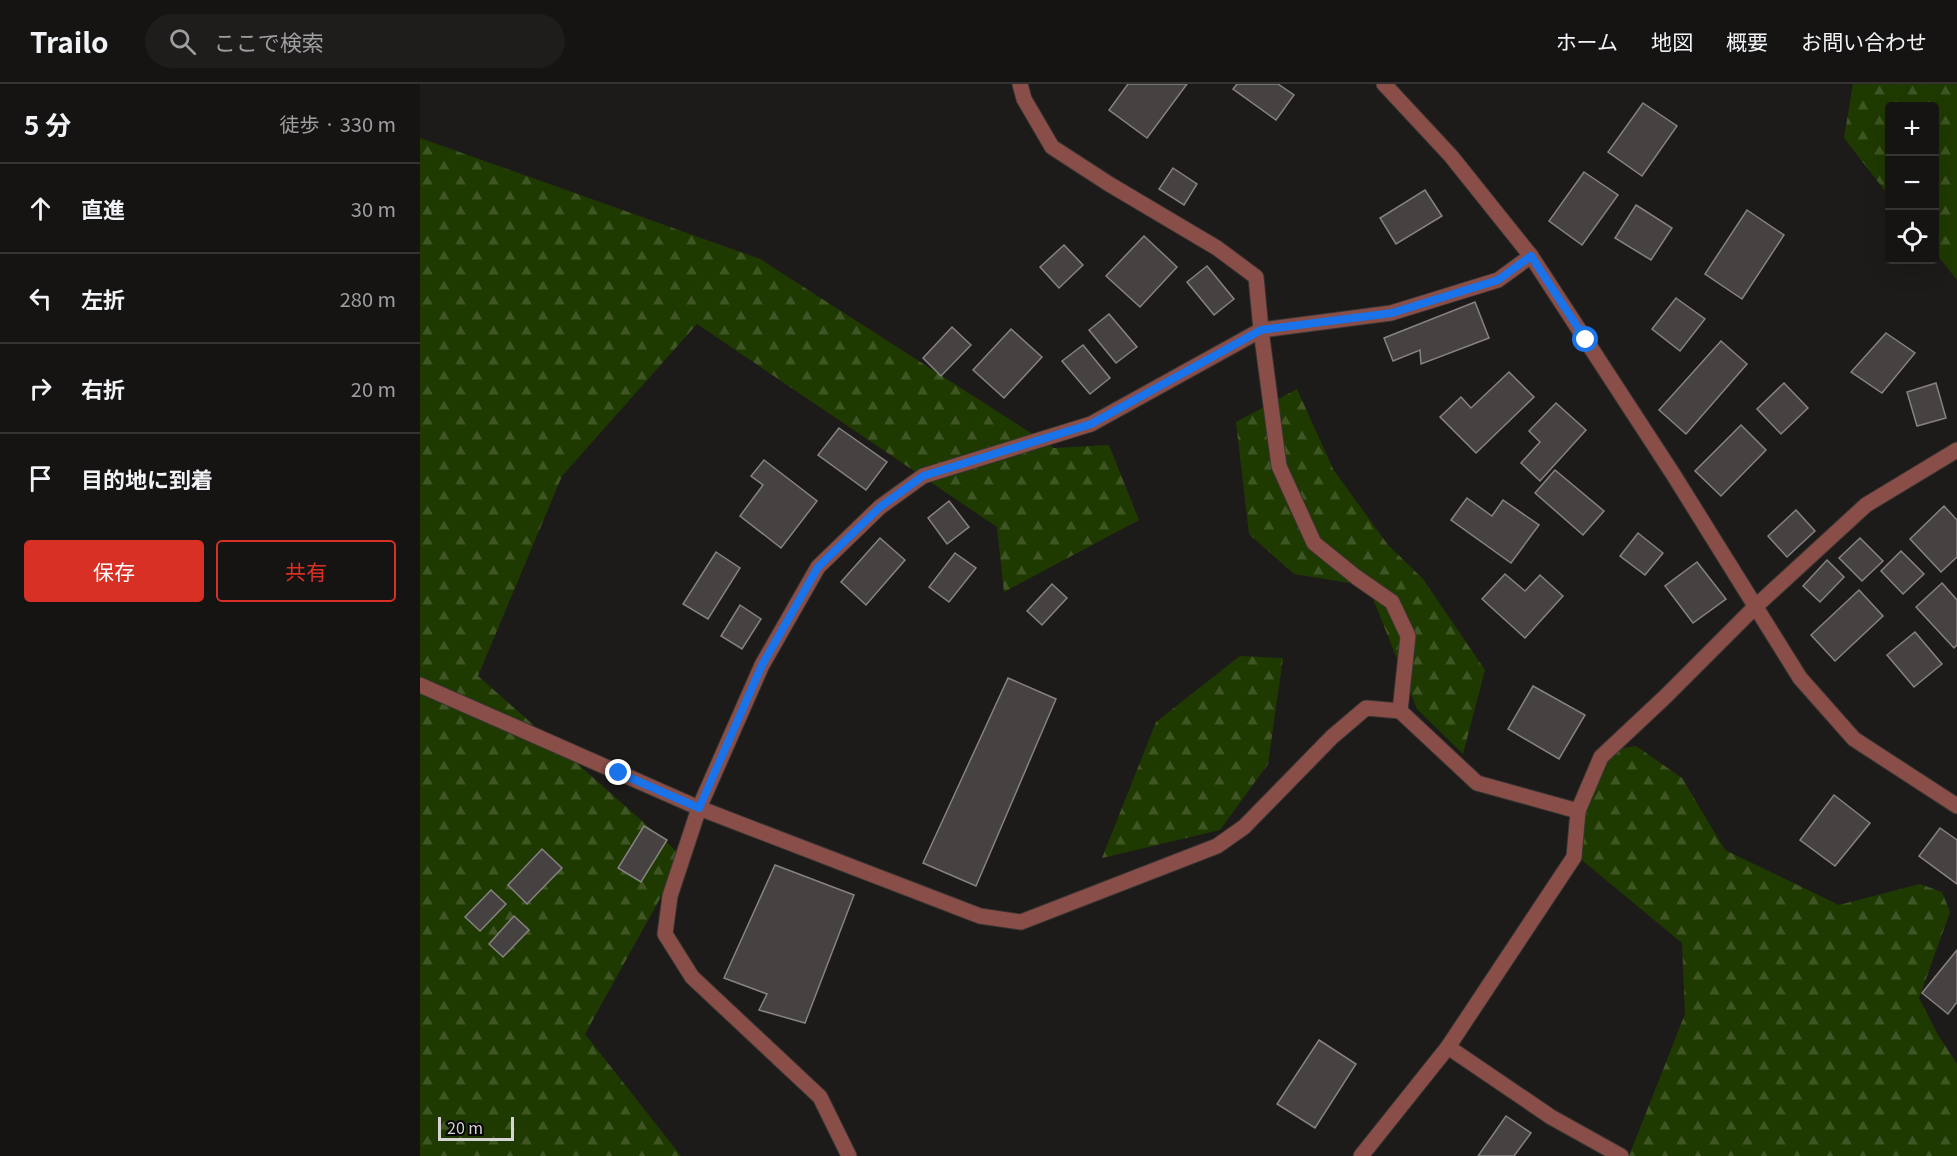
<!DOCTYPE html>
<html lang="ja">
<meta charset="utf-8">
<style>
body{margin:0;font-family:Georgia,"Noto Sans JP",serif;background:#1f1d1c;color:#f1f3f6}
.controls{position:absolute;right:18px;top:18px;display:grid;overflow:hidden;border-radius:6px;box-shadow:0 6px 24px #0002}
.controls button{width:54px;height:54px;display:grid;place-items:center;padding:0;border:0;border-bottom:2px solid #353333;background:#161413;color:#f1f3f6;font:30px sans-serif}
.scale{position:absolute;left:18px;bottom:15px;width:76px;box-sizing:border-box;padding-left:6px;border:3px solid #d6d5d3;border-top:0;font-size:16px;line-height:21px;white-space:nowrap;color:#d6d5d3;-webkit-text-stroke:4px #070606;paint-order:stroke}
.stop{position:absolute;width:18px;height:18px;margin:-14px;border:4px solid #1a73e8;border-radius:50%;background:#fff}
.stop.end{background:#1a73e8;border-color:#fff;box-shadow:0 2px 6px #0008}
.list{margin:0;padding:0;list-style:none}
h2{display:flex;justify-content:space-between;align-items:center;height:78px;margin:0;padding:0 24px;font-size:26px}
h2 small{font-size:20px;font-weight:400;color:#9e9ea0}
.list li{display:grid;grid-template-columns:39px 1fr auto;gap:18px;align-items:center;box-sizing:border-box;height:90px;padding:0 24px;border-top:2px solid #353333}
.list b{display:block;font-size:22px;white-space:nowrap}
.list em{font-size:20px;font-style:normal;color:#9e9ea0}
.actions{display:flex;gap:12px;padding:18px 24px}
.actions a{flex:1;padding:14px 0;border:2px solid #d93025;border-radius:6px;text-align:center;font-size:21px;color:#d93025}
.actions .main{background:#d93025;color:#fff}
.icon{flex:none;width:33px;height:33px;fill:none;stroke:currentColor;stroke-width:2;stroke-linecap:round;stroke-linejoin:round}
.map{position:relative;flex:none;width:1537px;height:1072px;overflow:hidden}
header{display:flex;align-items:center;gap:36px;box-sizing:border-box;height:84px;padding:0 30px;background:#161413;border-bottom:2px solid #353333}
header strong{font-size:28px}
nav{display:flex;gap:33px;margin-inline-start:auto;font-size:21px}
.search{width:420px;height:54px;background:#1f1d1c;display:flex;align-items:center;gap:15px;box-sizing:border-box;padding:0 21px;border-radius:33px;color:#9e9ea0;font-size:22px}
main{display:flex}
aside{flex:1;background:#161413}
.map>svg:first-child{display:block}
.forest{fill:url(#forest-firs)}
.building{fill:#474242;stroke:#878281;stroke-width:1.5}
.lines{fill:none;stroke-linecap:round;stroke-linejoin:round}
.minor-casing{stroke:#373533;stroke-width:17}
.tertiary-casing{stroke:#373533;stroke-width:17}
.minor{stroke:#894e47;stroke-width:15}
.tertiary{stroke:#894e47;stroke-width:15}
.route{stroke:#1a73e8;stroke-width:8}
</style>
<header>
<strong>Trailo</strong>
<div class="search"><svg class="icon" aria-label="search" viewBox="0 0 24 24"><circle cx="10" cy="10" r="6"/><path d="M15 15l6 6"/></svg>ここで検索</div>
<nav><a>ホーム</a><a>地図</a><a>概要</a><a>お問い合わせ</a></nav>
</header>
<main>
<aside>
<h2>5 分<small>徒歩 · 330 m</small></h2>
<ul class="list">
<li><svg class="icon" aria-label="ahead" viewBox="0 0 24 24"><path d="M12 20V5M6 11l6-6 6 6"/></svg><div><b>直進</b></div><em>30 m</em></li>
<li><svg class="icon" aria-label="left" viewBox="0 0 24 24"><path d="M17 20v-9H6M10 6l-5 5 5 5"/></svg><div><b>左折</b></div><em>280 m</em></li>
<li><svg class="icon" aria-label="right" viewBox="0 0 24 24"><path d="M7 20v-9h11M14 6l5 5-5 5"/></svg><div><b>右折</b></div><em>20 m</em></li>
<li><svg class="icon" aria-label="arrive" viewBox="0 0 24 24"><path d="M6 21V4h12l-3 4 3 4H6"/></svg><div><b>目的地に到着</b></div></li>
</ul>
<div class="actions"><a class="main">保存</a><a>共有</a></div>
</aside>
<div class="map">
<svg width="1537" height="1072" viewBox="0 0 1537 1072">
<defs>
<pattern id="forest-firs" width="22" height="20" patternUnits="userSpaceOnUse" patternTransform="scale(1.5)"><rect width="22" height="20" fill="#1f3a00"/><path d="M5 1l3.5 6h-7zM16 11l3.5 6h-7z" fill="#3f5624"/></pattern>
</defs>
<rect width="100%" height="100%" fill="#1d1b19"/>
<!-- forest -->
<g class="forest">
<path d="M 1433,0 L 1537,0 L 1537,196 L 1515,168 L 1514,22 L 1470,22 L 1469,112 L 1424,54 Z"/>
<path d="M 0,54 L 340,175 L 634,364 L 689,361 L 719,436 L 584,508 L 577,443 L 277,240 L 142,392 L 58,592 L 263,773 L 165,950 L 261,1072 L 0,1072 Z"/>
<path d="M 877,305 L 913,385 L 968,461 L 1003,495 L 1065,586 L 1043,670 L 997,625 L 948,502 L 874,490 L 829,450 L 816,338 Z"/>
<path d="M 820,572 L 863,574 L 848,680 L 800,746 L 682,774 L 736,638 Z"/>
<path d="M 1216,662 L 1262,694 L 1305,766 L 1419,821 L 1500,800 L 1522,808 L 1530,828 L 1499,914 L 1517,949 L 1537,980 L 1537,1072 L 1209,1072 L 1265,930 L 1262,859 L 1163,777 L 1155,762 L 1160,722 L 1187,667 Z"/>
</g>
<!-- building -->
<g class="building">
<path d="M 708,0 L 767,0 L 727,54 L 689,26 Z"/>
<path d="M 817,0 L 858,0 L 874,11 L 856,36 L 813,5 Z"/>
<path d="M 1223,19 L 1257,42 L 1222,92 L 1188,68 Z"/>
<path d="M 753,84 L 777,100 L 764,121 L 739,105 Z"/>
<path d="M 1164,88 L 1198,111 L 1162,161 L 1129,137 Z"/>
<path d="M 1005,106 L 1022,132 L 976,160 L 960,134 Z"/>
<path d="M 1216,121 L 1252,144 L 1231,176 L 1195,154 Z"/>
<path d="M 1327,126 L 1364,151 L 1322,215 L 1285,190 Z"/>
<path d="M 724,152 L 757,183 L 720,223 L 686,192 Z"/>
<path d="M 644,161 L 663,181 L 639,204 L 620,183 Z"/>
<path d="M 787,182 L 814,215 L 794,231 L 767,198 Z"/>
<path d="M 1256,214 L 1285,235 L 1260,267 L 1232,245 Z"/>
<path d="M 1055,218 L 1069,254 L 1001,280 L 1000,266 L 973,277 L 964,254 Z"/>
<path d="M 689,230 L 717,263 L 696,279 L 669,246 Z"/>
<path d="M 532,243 L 551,261 L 521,292 L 503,274 Z"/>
<path d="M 591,245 L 622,273 L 584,314 L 553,286 Z"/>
<path d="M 1466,249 L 1495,269 L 1462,309 L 1431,288 Z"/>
<path d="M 1301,257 L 1327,280 L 1266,350 L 1239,326 Z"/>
<path d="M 663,261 L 690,294 L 670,310 L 642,277 Z"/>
<path d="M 1089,288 L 1114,313 L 1056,369 L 1020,333 L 1041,313 L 1051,324 Z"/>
<path d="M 1364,299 L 1388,324 L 1361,350 L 1337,325 Z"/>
<path d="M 1516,299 L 1526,334 L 1497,342 L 1487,308 Z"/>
<path d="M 1136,319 L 1166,346 L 1120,397 L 1101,379 L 1120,358 L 1109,347 Z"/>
<path d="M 1321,341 L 1346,366 L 1301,412 L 1275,387 Z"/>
<path d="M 419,344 L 467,378 L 446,406 L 398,371 Z"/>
<path d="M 344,376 L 397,417 L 361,464 L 320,432 L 343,401 L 331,392 Z"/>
<path d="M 1135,386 L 1184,427 L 1163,451 L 1115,409 Z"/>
<path d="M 1047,414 L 1072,432 L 1083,416 L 1119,441 L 1091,479 L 1031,436 Z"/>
<path d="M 529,417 L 549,443 L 527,460 L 508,434 Z"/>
<path d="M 1524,422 L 1537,436 L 1537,473 L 1521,488 L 1490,455 Z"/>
<path d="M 1376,426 L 1395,447 L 1367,473 L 1348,452 Z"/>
<path d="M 1218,449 L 1243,469 L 1225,491 L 1200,472 Z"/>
<path d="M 460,454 L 485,476 L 446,521 L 421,498 Z"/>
<path d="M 1440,454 L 1463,477 L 1442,497 L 1419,474 Z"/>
<path d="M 1481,467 L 1504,490 L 1483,510 L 1461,487 Z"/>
<path d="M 296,468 L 320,484 L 288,535 L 263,520 Z"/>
<path d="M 535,469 L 556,484 L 529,518 L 509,503 Z"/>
<path d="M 1407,476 L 1424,493 L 1400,518 L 1383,502 Z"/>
<path d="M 1277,478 L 1306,515 L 1273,539 L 1245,502 Z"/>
<path d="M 1085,490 L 1105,507 L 1120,491 L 1143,512 L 1105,554 L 1062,515 Z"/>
<path d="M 1522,499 L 1537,516 L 1537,561 L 1534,564 L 1496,523 Z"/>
<path d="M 632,500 L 647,514 L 622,541 L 607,527 Z"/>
<path d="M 1439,506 L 1463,532 L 1415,577 L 1391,551 Z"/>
<path d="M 320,521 L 341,535 L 322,565 L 301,552 Z"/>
<path d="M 1495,548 L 1522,580 L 1494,603 L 1467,571 Z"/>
<path d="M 588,594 L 636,615 L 556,802 L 503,779 Z"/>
<path d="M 1113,602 L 1165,631 L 1139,675 L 1088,645 Z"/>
<path d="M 1414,711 L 1450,739 L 1415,782 L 1380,756 Z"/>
<path d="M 224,742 L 247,756 L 221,798 L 198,784 Z"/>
<path d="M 1520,744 L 1537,756 L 1537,800 L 1499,772 Z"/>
<path d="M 122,765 L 142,784 L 107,820 L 88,801 Z"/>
<path d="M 355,781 L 434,811 L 385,939 L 339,926 L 347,910 L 304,894 Z"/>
<path d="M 71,806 L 86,820 L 60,847 L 45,833 Z"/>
<path d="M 94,832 L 109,846 L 83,873 L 69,860 Z"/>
<path d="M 1537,866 L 1537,918 L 1528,930 L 1502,909 Z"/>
<path d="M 899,956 L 936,980 L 895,1044 L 857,1020 Z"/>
<path d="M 1086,1032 L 1111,1049 L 1094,1072 L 1058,1072 Z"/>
</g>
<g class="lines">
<!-- minor casing -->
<g class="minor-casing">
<g id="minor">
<path d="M 600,0 L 604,15 L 632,63 L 689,100 L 797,164 L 836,193 L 841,246 L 859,382 L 894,459 L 936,493 L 972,518 L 988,552 L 980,627"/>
<path d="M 0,601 L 279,724 L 560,832 L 601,838 L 797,762 L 824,743 L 912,653 L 946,624 L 980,627 L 1057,699 L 1158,727"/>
<path d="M 1028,963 L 1131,1033 L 1201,1072"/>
<path d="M 429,1072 L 400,1013 L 272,893 L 245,850 L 250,812 L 279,724 L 342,581 L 398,483 L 460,423 L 503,392 L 671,340 L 841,246 L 971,229 L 1078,196 L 1111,172"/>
<path d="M 941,1072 L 1028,963 L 1154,773 L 1158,727 L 1181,673 L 1246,612 L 1335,523 L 1446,421 L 1537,366"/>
</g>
</g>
<!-- tertiary casing -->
<g class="tertiary-casing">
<path id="tertiary" d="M 964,0 L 1031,72 L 1111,172 L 1253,390 L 1380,594 L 1434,655 L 1537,722"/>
</g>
<!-- minor -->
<use href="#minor" class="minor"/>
<!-- tertiary -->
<use href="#tertiary" class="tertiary"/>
</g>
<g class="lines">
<!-- route -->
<path class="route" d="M 199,689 L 279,724 L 342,581 L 398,483 L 460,423 L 503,392 L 671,340 L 841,246 L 972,229 L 1078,196 L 1111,172 L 1166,256"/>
</g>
</svg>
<div class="controls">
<button>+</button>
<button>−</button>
<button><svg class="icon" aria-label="locate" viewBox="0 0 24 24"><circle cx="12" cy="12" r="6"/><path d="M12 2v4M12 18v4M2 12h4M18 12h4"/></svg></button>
</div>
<div class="scale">20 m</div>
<div class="stop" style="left:1166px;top:256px"></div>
<div class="stop end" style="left:199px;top:689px"></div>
</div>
</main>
